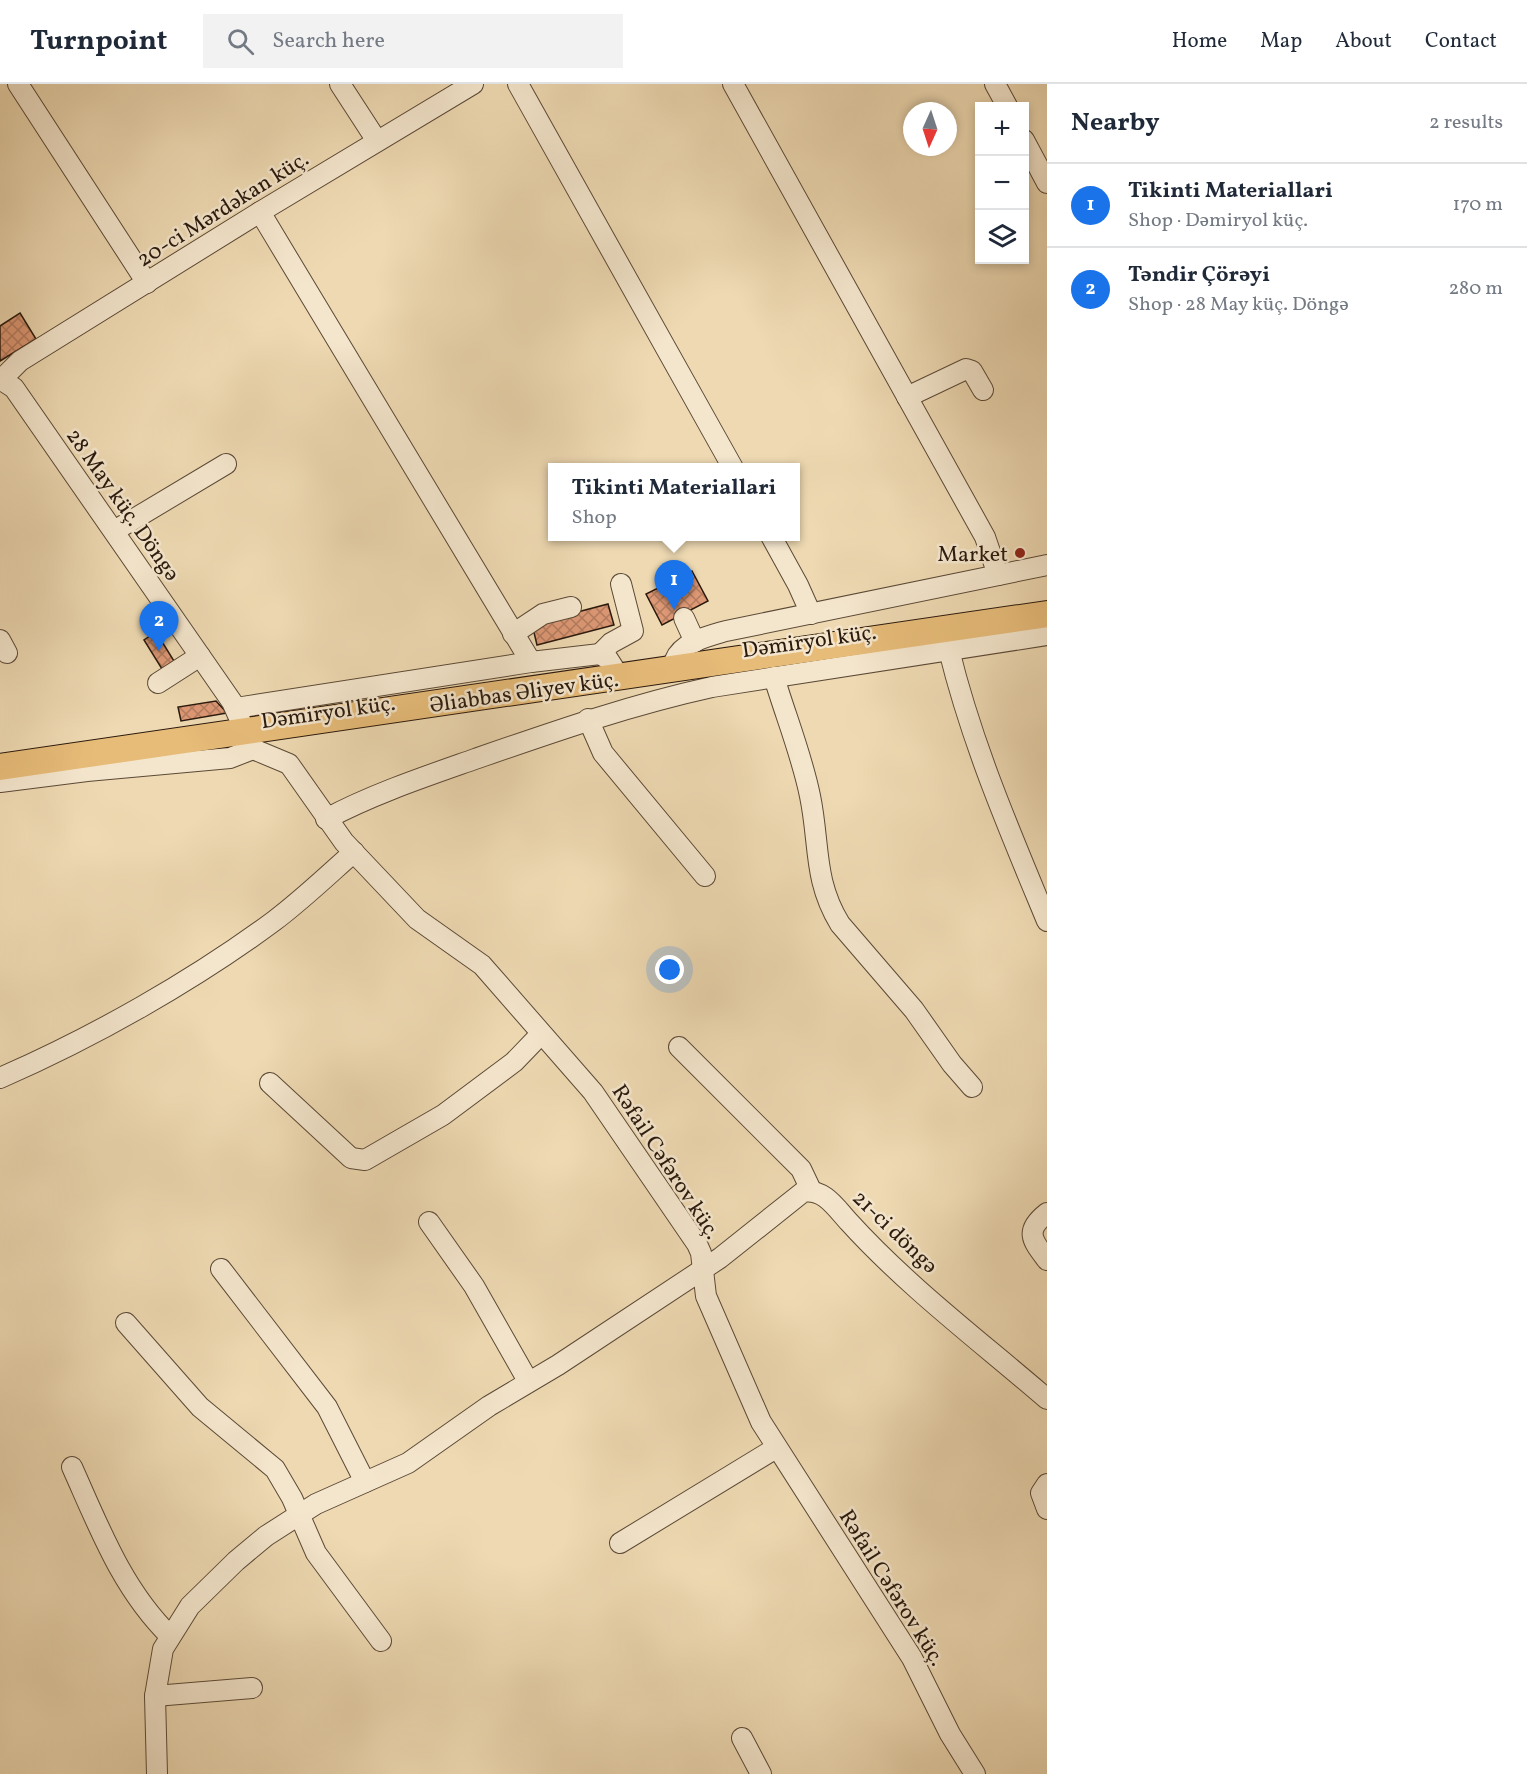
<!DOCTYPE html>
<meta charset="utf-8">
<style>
body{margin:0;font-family:Vollkorn,serif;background:#f2f2f3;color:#1f2937}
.controls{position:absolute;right:18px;top:18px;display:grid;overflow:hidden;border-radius:0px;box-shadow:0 3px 9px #0003}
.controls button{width:54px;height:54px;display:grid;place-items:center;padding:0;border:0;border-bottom:2px solid #e0e1e3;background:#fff;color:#1f2937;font:30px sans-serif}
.compass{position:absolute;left:903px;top:18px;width:54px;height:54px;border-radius:50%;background:#fff;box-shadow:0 3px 9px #0003;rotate:183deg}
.you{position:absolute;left:670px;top:886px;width:21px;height:21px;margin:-15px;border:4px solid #fff;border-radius:50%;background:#1a73e8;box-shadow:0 0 0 9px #1a73e833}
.badge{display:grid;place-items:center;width:39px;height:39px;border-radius:50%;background:#1a73e8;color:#fff;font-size:20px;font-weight:700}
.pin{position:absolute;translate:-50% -50px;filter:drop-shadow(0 2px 3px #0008)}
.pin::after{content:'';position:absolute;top:32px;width:21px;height:18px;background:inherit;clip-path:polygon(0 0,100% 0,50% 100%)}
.popup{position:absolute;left:548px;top:379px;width:252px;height:78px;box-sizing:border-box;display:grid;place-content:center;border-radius:0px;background:#fff;filter:drop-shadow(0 2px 4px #0005);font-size:20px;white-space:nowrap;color:#747a83}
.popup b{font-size:22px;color:#1f2937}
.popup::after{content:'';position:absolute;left:50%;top:100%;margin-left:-12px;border:12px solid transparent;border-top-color:#fff}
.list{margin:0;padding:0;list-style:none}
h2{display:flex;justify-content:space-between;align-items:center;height:78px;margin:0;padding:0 24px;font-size:26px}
h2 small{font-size:20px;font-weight:400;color:#747a83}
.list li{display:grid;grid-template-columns:39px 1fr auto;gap:18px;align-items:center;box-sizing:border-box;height:84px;padding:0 24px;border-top:2px solid #e0e1e3}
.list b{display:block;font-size:22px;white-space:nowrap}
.list p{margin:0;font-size:20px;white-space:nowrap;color:#747a83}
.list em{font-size:20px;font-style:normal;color:#747a83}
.icon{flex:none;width:33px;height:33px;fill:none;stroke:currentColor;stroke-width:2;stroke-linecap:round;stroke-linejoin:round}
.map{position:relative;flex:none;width:1047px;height:1690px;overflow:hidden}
header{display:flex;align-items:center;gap:36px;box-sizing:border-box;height:84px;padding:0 30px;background:#fff;border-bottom:2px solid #e0e1e3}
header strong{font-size:28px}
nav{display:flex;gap:33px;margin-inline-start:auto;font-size:21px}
.search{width:420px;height:54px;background:#f2f2f3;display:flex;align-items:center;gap:15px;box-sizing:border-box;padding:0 21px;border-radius:0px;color:#747a83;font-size:22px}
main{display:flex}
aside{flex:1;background:#fff}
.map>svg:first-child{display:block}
.building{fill:url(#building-cross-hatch);stroke:#2a190d;stroke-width:1.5}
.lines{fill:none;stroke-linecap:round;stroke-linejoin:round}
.minor-casing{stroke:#5b4936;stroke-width:22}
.major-casing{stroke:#2a190d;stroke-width:28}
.minor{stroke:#f4e6cd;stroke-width:20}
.major{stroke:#e7bc79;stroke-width:26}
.poi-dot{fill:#8f2418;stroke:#f4e6cd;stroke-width:2}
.labels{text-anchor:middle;stroke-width:5;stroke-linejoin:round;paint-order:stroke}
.street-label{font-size:22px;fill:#2a190d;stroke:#f4e6cd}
.poi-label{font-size:22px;fill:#2a190d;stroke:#f4e6cd;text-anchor:end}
</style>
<header>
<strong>Turnpoint</strong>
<div class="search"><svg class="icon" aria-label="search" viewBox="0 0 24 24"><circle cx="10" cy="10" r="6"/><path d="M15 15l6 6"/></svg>Search here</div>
<nav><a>Home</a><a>Map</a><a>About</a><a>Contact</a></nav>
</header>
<main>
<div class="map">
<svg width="1047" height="1690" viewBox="0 0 1047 1690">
<defs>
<pattern id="building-cross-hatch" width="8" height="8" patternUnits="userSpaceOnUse" patternTransform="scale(1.5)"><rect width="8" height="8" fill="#dd9875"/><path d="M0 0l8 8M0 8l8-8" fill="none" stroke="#b37b5e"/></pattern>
</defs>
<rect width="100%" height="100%" fill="#eed9b2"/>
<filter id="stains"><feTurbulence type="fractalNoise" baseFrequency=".00333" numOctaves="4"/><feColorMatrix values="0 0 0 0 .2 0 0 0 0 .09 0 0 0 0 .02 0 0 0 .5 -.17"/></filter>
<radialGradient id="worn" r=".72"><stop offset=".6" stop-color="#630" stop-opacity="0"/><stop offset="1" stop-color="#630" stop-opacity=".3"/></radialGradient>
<!-- building -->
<g class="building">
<path d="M 20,229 L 36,255 L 0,277 L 0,242 Z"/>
<path d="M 692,487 L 708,517 L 662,541 L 646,510 Z"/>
<path d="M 608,520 L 614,541 L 537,561 L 532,540 Z"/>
<path d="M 156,548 L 174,577 L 162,585 L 144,556 Z"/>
<path d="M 216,617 L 227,629 L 181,637 L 178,623 Z"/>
</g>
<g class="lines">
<!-- minor casing -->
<g class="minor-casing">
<g id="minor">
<path d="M 18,0 L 147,199"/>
<path d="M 340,0 L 377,57"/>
<path d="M 518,0 L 733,384"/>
<path d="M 733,0 L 985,453 L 998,491"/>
<path d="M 995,0 L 1007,22"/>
<path d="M 1024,56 L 1047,99"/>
<path d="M 260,128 L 531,578 L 600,570 L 608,575 L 615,586"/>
<path d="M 0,295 L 14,304 L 232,618 L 253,665 L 289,680 L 344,758 L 417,835 L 482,881 L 593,1008 L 697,1160 L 701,1169 L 706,1212 L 761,1338 L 912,1574 L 950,1650 L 975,1690"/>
<path d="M 2,295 L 20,277 L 260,128 L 473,0"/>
<path d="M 907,313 L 966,285 L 972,287 L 983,306"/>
<path d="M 114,447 L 226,380"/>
<path d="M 771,452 L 798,501 L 811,530"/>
<path d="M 684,534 L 695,558"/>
<path d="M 513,550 L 543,530 L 571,523"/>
<path d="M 0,556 L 7,569"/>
<path d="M 949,566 C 972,660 1010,748 1047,837"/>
<path d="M 600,570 L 611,559 L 633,547 L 621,500"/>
<path d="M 675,576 C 682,558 709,552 726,547 L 1047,481"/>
<path d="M 774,593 C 786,633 802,672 810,712 C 820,760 813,796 840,840 L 914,926 L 952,980 L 972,1003"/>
<path d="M 158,599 L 200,572"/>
<path d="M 236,624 L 531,578"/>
<path d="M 588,635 L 603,669 L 705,792"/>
<path d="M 0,698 L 87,687 L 230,674 L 253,665"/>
<path d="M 326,735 C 373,710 424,693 475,675 C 553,648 630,621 712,603 L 1047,551"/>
<path d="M 679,963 L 801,1085 L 811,1106"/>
<path d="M 0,994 C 92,954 193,897 274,837 C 302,816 328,791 354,768"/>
<path d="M 270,999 L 351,1074 L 365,1076 L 443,1031 L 514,978 L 541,950"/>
<path d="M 1047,1129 C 1024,1147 1032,1156 1047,1176"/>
<path d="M 429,1138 L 474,1202 L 528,1297"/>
<path d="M 221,1185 L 327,1323 L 365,1398"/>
<path d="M 126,1239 L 200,1323 L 275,1385 L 292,1414 L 316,1469 L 381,1557"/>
<path d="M 72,1383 C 99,1443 122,1505 170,1552"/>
<path d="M 1047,1400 L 1041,1409 L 1047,1425"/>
<path d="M 620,1459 L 776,1364"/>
<path d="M 155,1612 L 252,1604"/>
<path d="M 742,1654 L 761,1690"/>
<path d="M 157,1690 L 155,1612 L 163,1565 L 190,1522 L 236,1477 L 266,1452 L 316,1420 L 408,1379 L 489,1322 L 558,1281 L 720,1174 L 803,1108 C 824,1104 836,1124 849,1138 C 908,1203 981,1258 1047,1315"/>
</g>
</g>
<!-- major casing -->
<g class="major-casing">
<path id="major" d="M 0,683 L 1047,530"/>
</g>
<!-- minor -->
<use href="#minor" class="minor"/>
<!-- major -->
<use href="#major" class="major"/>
</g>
<!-- markers -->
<circle class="poi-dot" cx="1020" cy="469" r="6"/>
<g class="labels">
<!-- street labels -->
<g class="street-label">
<text transform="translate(222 124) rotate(-32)" y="8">20-ci Mərdəkan küç.</text>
<text transform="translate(124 420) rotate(55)" y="8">28 May küç. Döngə</text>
<text transform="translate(809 556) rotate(-8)" y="8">Dəmiryol küç.</text>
<text transform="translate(524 607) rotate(-8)" y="8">Əliabbas Əliyev küç.</text>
<text transform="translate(328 627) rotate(-8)" y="8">Dəmiryol küç.</text>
<text transform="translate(667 1077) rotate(57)" y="8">Rəfail Cəfərov küç.</text>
<text transform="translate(896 1147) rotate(44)" y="8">21-ci döngə</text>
<text transform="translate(893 1503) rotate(58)" y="8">Rəfail Cəfərov küç.</text>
</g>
<!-- poi labels -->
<g class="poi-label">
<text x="1008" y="477">Market</text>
</g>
</g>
<rect width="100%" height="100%" filter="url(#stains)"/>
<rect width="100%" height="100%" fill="url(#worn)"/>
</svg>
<div class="controls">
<button>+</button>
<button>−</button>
<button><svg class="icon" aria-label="layers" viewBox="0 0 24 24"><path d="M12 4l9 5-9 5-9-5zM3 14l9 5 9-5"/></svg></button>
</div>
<svg class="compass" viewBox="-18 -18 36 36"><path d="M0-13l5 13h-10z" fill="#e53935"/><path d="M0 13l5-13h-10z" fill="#747a83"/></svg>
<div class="you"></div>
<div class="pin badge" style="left:674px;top:526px">1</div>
<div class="popup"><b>Tikinti Materiallari</b>Shop</div>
<div class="pin badge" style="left:159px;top:567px">2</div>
</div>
<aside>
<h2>Nearby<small>2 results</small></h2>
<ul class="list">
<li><span class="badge">1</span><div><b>Tikinti Materiallari</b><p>Shop · Dəmiryol küç.</p></div><em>170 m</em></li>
<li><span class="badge">2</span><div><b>Təndir Çörəyi</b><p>Shop · 28 May küç. Döngə</p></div><em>280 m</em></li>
</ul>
</aside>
</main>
